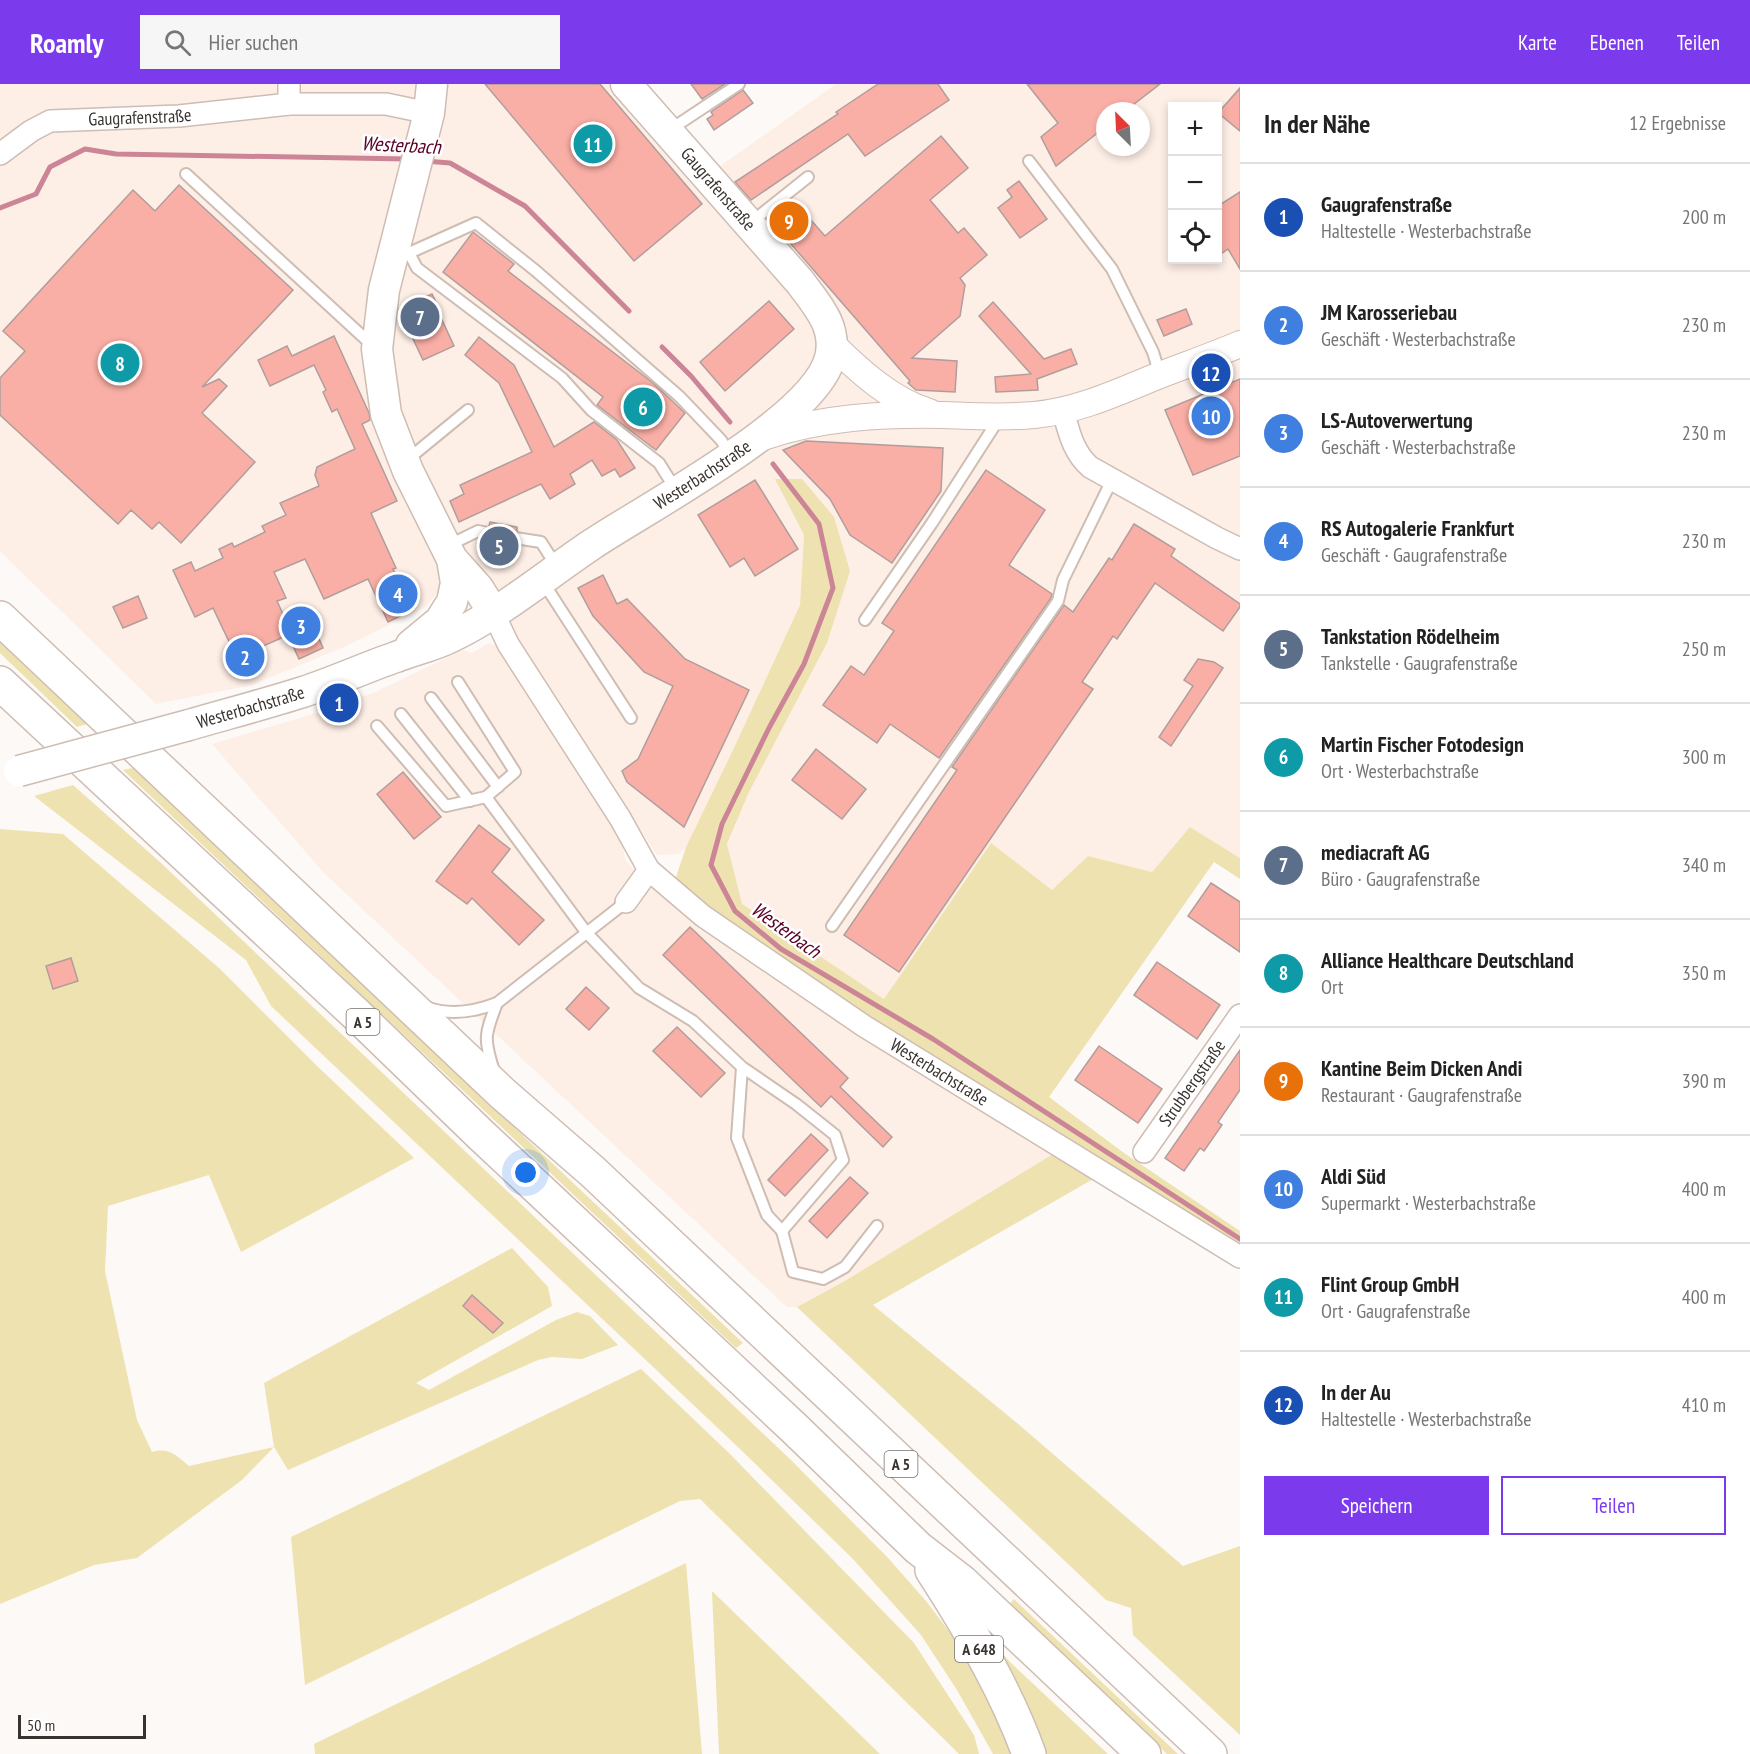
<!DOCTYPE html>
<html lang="de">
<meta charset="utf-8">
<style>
body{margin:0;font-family:"PT Sans Narrow",sans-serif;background:#f6f6f6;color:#222}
.controls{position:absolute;right:18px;top:18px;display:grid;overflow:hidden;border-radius:0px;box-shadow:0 3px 9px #0003}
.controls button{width:54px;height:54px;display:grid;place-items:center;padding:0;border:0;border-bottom:2px solid #e0e0e0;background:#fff;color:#222;font:30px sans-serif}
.compass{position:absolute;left:1096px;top:18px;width:54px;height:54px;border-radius:50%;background:#fff;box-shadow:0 3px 9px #0003;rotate:336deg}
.scale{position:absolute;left:18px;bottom:15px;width:128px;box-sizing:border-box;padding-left:6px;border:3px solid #39332f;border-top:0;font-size:16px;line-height:21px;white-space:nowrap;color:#39332f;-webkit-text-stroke:4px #fff;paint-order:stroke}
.you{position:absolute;left:526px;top:1089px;width:21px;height:21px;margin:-15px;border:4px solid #fff;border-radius:50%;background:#1a73e8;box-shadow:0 0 0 9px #1a73e833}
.badge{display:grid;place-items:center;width:39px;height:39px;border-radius:50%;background:#7c3aed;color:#fff;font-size:20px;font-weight:700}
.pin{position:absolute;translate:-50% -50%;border:3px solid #fff;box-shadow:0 2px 6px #0006}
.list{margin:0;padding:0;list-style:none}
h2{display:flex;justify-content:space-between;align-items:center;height:78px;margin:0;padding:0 24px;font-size:26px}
h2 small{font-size:20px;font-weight:400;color:#767676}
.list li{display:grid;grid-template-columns:39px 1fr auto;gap:18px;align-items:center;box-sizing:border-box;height:108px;padding:0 24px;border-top:2px solid #e0e0e0}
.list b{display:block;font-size:22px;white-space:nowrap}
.list p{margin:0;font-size:20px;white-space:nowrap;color:#767676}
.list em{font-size:20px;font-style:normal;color:#767676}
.actions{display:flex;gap:12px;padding:18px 24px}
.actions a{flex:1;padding:14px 0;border:2px solid #7c3aed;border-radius:0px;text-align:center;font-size:21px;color:#7c3aed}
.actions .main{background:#7c3aed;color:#fff}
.icon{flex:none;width:33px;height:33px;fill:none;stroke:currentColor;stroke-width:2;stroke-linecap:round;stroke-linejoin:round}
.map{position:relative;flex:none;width:1240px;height:1670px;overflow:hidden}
header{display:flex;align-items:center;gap:36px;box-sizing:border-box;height:84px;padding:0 30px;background:#7c3aed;color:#fff}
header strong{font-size:28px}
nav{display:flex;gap:33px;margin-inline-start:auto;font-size:21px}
.search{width:420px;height:54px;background:#f6f6f6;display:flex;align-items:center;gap:15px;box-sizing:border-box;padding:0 21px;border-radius:0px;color:#767676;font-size:22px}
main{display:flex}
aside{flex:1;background:#fff}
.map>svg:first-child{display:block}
.built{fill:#fdeee6;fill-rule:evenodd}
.green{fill:#eee2b0}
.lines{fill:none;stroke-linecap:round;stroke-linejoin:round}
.stream{stroke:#cc8596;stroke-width:5}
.building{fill:#faafa6;stroke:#b19d9b;stroke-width:1.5}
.service-casing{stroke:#cebdb3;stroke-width:14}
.minor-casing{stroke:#cebdb3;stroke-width:24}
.tertiary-casing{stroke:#cebdb3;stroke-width:28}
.secondary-casing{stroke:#cebdb3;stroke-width:33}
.motorway-casing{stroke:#cebdb3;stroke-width:36}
.service{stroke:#fff;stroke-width:10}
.minor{stroke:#fff;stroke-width:21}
.tertiary{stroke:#fff;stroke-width:26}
.secondary{stroke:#fff;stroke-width:30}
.motorway{stroke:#fff;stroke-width:33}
.secondary-bridge-casing{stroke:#cebdb3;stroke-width:33;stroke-linecap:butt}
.secondary-bridge{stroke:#fff;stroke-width:30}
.labels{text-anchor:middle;stroke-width:5;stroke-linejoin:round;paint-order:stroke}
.shield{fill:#fff;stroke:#74706d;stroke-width:1.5}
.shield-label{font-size:16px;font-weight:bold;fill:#39332f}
.street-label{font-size:18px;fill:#39332f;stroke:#fff}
.water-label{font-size:20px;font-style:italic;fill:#580026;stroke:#fff}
</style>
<header>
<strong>Roamly</strong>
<div class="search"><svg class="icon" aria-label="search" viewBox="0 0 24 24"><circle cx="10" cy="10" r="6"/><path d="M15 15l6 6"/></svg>Hier suchen</div>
<nav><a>Karte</a><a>Ebenen</a><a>Teilen</a></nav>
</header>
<main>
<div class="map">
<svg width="1240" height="1670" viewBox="0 0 1240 1670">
<rect width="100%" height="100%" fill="#fdf9f7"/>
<!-- built -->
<g class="built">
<path d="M 0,0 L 625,0 L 716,85 L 836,0 L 1240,0 L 1240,774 L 1190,743 L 1152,788 L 1088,772 L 1052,806 L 991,759 L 884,915 L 741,820 L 727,761 L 749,708 L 827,559 L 801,395 L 776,396 L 804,451 L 800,521 L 732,668 L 686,763 L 678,770 L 657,771 L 515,555 L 443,491 L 441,505 L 424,524 L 346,562 L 252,601 L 156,620 L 0,467 ZM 1172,22 L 1218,22 L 1218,176 L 1172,176 ZM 1105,27 L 1141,27 L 1141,63 L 1105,63 Z"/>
<path d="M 489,559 L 499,563 L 622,755 L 625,776 L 651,803 L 1054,1069 L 843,1198 L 797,1223 L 787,1223 L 324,789 L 212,660 L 307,632 L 373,609 L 463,566 L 472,569 Z"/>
</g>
<!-- green -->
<g class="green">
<path d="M 775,395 L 802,395 L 834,433 L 850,487 L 827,559 L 749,708 L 727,760 L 742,820 L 884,915 L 991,759 L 1052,806 L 1088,772 L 1152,788 L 1190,743 L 1240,774 L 1240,795 L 1214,778 L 1049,1013 L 1124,1069 L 1240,1147 L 1240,1183 L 1095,1094 L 873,1221 L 1017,1339 L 1183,1482 L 1240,1462 L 1240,1651 L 1133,1551 L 1131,1524 L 1106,1516 L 797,1223 L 843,1198 L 1053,1070 L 673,802 L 686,763 L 732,668 L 800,521 L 804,451 Z"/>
<path d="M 0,558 L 76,630 L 87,640 L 77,643 L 0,569 Z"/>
<path d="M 133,684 L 743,1259 L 736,1264 L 123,686 Z"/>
<path d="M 73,701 L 161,779 L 792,1377 L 889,1475 L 926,1517 L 961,1563 L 1018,1670 L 993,1670 L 957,1606 L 921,1551 L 852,1474 L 740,1365 L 271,922 L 246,876 L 34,712 Z"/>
<path d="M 0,745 L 63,750 L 219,884 L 315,980 L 414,1074 L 241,1168 L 209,1091 L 108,1122 L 105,1187 L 137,1336 L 152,1368 C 169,1363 177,1372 189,1382 L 274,1363 L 264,1299 L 512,1164 L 548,1203 L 552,1222 L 416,1299 L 429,1306 L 556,1236 L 577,1228 L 590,1232 L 618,1261 L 582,1275 L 552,1273 L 538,1276 L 288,1386 L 274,1363 L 242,1396 L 137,1474 L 94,1481 L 0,1520 Z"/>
<path d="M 641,1285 L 730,1370 L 914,1559 L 974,1651 L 979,1670 L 959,1670 L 700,1415 L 680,1417 L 305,1601 L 291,1453 Z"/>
<path d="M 686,1479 L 702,1670 L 315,1670 L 314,1660 Z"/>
<path d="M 712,1507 L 880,1670 L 719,1670 Z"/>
<path d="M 1014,1515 L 1178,1670 L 1167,1670 L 1009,1521 Z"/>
<path d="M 991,1557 L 1010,1578 L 1108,1670 L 1043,1670 Z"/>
</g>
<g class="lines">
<!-- stream -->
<g class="stream">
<path d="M 425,77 L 450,79 L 525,122 L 629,227"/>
<path d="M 0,124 L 36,110 L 50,83 L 85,65 L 116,70 L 407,75"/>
<path d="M 662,263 L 691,292 L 730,338"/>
<path d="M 773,380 L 819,440 L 833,504 L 804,580 L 769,644 L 722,740 L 711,781 L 735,827 L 781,865 L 933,955 L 1240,1155"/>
</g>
</g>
<!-- building -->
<g class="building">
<path d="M 485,0 L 600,0 L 702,120 L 634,177 Z"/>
<path d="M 691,0 L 725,0 L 702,15 Z"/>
<path d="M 878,0 L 938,0 L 949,16 L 865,72 L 848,50 L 751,116 L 735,98 L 838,30 L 836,28 Z"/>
<path d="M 1027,0 L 1160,0 L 1125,27 L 1105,27 L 1105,43 L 1056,82 L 1041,53 L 1058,39 Z"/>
<path d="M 1240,4 L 1240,47 L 1218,29 Z"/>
<path d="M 743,6 L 753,19 L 714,46 L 707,35 L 713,31 L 711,28 Z"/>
<path d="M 941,52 L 968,84 L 930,116 L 958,149 L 964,144 L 987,171 L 960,194 L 965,201 L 960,232 L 912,274 L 957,277 L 955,308 L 916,306 L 908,299 L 910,297 L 771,137 L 794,117 L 825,152 Z"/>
<path d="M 1019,97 L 1047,135 L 1020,154 L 998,124 L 1012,113 L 1007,106 Z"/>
<path d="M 179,101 L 293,206 L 202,303 L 219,295 L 227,302 L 202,329 L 255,378 L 181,459 L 159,438 L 152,445 L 131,426 L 118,440 L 0,331 L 0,294 L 25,267 L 3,247 L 133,106 L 155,127 Z"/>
<path d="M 1240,108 L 1240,185 L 1228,165 L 1218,172 L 1218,122 Z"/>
<path d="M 473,148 L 514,180 L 508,187 L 653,299 L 685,329 L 656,366 L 597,321 L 603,313 L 443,188 Z"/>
<path d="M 432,210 L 439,224 L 437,225 L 454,262 L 423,276 L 399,225 Z"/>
<path d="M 769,217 L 794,245 L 725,307 L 700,278 Z"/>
<path d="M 993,218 L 1044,275 L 1071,265 L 1077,280 L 1037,295 L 1038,306 L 996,308 L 995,293 L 1031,290 L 979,232 Z"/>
<path d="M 1186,225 L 1192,240 L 1164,252 L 1157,236 Z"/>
<path d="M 334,252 L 369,329 L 370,336 L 362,340 L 397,417 L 371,429 L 396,484 L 393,485 L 413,526 L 388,538 L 368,495 L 324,515 L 305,475 L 274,488 L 286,514 L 277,517 L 288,541 L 309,532 L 323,564 L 299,575 L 288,551 L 254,566 L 260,579 L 243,587 L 213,524 L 195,533 L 173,486 L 191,478 L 195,487 L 223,474 L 219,465 L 232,459 L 234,463 L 265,448 L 262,442 L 286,431 L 280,419 L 319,402 L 315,391 L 317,383 L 355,365 L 337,325 L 332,328 L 323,308 L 326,306 L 314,281 L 270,302 L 258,276 L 287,262 L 292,272 Z"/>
<path d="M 479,253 L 514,281 L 554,363 L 594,338 L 617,356 L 635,384 L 620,393 L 615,385 L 602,392 L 592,376 L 570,390 L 575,400 L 550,415 L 541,400 L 459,438 L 450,417 L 464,410 L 460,401 L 532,368 L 499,299 L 465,271 Z"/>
<path d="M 1240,295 L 1240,372 L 1193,391 L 1165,326 Z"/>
<path d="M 806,357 L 943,364 L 941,407 L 892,479 L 850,451 L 830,415 L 783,366 Z"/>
<path d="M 986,386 L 1045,426 L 1009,481 L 1052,510 L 1051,514 L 939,674 L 890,640 L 877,659 L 823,621 L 851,582 L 864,591 L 894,547 L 882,539 Z"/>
<path d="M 755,396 L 798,465 L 755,492 L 744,474 L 730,483 L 698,431 Z"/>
<path d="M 490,438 L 517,443 L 517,447 L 512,447 L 508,452 L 508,457 L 514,461 L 511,476 L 483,471 L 486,456 L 491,456 L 495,451 L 495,446 L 489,442 Z"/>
<path d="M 1134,440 L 1175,465 L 1171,472 L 1240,520 L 1240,523 L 1223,547 L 1155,499 L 1117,555 L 1113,552 L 1082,598 L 1093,605 L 899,888 L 844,851 L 957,686 L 952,683 L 1064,521 L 1073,528 L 1109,474 L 1112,476 Z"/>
<path d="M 603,491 L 617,520 L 627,515 L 685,575 L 749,606 L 684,743 L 627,698 L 622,687 L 638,675 L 673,602 L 644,588 L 593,532 L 578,504 Z"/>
<path d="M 138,512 L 147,534 L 123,544 L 113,523 Z"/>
<path d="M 1198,575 L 1214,578 L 1223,584 L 1171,662 L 1159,653 L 1193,602 L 1184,596 Z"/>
<path d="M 816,665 L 866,705 L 842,735 L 792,696 Z"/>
<path d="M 403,688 L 441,733 L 414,755 L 377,710 Z"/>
<path d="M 479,741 L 510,765 L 492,788 L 544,836 L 519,861 L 472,814 L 467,820 L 436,797 Z"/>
<path d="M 1211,799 L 1240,818 L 1240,868 L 1188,832 Z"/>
<path d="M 690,843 L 848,994 L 840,1003 L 892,1053 L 883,1063 L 831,1012 L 821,1023 L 663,871 Z"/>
<path d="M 71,874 L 78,897 L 53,905 L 46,882 Z"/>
<path d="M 1157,878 L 1220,921 L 1197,955 L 1134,911 Z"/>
<path d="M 586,903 L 609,924 L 589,946 L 566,925 Z"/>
<path d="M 677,943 L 725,989 L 701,1013 L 653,967 Z"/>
<path d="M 1099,962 L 1162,1005 L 1138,1039 L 1075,996 Z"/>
<path d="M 1240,966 L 1240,1006 L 1218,1038 L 1222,1041 L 1204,1067 L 1200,1064 L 1184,1087 L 1165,1074 Z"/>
<path d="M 811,1050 L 828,1066 L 785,1112 L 768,1096 Z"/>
<path d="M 850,1093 L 868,1109 L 827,1154 L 809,1137 Z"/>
<path d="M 472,1211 L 503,1239 L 493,1249 L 463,1222 Z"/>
</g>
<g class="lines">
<!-- service casing -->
<g class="service-casing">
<g id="service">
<path d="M 668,47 L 739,0"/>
<path d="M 1029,77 L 1112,185 L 1153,268 L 1160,291"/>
<path d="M 186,90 L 372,261"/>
<path d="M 749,140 L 808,93"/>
<path d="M 404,168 L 409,169 L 417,184 L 562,294 L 591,326 L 659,379 L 676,406"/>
<path d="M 409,169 L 476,139 L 536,187 L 680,313 L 721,356 L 730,370"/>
<path d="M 407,376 L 468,326"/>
<path d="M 515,454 L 541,458 L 557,483"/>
<path d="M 447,462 L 478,447 L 488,449"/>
<path d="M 543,498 L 631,634"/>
<path d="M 865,536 L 932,439 L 1000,333"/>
<path d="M 458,598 L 515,688 L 486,713 L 586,848 L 639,904 L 693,937 L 742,983 L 737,1054 L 767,1131 L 782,1147 L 843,1076 L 835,1051 L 796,1020 L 742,983"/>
<path d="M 431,614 L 498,703"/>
<path d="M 401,630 L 470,717"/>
<path d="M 377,642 L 446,722 L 486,713"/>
<path d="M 832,842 L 1058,517 L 1063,496 L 1112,396"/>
<path d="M 426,923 C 450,932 474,928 497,919 L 626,818"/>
<path d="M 494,987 C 483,954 485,950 497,919"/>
<path d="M 782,1147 L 793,1188 L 823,1195 L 845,1183 L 877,1142"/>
</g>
</g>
<!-- minor casing -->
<g class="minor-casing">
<g id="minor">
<path d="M 289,20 L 386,20 L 429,29"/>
<path id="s1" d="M 0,70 L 31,47 L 50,37 L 179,32 L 289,20 L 289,0"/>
<path d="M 1063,327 C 1069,348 1073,368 1090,383 L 1217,454 L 1240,465"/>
<path id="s2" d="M 493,528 L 508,560 L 620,734 L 649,786 L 703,832 L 864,942 L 1240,1173"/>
<path d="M 626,818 L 649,786"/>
<path id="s3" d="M 1144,1068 L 1240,931"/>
</g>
</g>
<!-- tertiary casing -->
<g class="tertiary-casing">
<g id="tertiary">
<path d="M 832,260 C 859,287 892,317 929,328"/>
<path d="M 763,353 C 821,333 882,330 943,331 C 973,332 1004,334 1034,331 C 1077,327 1116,309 1155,293 C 1183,282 1212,272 1240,260"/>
</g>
</g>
<!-- secondary casing -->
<g class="secondary-casing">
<g id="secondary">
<path d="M 452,475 L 478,504 L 493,528"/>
<path d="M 411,561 L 440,537 L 452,518 L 456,499 L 452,475 L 408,387 L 386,330 L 377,265 L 384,206 L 429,29 L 432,0"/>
<path id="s4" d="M 189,641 C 227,630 265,620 303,608 C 334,598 364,584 396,573 C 414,566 433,562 451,553 C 501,529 545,492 591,461 C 646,424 814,336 830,274 C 838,243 817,221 800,198 L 626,0"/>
</g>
</g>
<!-- motorway casing -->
<g class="motorway-casing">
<g id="motorway">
<path d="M 0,534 L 502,1009 L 593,1088 L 1210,1670"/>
<path d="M 0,599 L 357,931 L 481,1051 L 794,1344 L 918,1464 L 962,1498 L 1144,1670"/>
<path d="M 932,1486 C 969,1543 1006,1606 1029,1670"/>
</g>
</g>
<!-- service -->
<use href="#service" class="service"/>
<!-- minor -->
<use href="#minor" class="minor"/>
<!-- tertiary -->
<use href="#tertiary" class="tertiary"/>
<!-- secondary -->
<use href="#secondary" class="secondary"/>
<!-- motorway -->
<use href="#motorway" class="motorway"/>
<!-- secondary-bridge casing -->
<g class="secondary-bridge-casing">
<path id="secondary-bridge" d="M 19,687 L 189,641"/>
</g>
<!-- secondary-bridge -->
<use href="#secondary-bridge" class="secondary-bridge"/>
</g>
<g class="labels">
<!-- shield labels -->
<g class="shield">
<rect x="346.5" y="925" width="33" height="26" rx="4.5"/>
<rect x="884.5" y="1367" width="33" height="26" rx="4.5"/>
<rect x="955" y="1552" width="48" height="26" rx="4.5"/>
</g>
<g class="shield-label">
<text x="363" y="944">A 5</text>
<text x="901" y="1386">A 5</text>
<text x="979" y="1571">A 648</text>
</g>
<!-- street labels -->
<g class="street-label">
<text dy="6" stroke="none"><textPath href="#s1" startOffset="150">Gaugrafenstraße</textPath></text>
<text transform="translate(718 105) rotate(49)" y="6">Gaugrafenstraße</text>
<text dy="6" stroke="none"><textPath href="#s4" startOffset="576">Westerbachstraße</textPath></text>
<text dy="6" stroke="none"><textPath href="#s4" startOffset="64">Westerbachstraße</textPath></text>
<text dy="6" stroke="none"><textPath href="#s2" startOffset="656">Westerbachstraße</textPath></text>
<text dy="6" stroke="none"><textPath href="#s3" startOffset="84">Strubbergstraße</textPath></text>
</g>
<!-- water labels -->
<g class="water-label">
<text transform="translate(401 61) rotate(3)" y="7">Westerbach</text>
<text transform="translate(786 846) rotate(36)" y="7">Westerbach</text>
</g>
</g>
</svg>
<div class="controls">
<button>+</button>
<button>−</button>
<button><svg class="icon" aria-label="locate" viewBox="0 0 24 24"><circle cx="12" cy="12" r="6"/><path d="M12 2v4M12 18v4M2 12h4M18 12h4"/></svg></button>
</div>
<svg class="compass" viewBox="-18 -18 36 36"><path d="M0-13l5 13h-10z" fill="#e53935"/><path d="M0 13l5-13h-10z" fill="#767676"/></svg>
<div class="scale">50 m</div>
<div class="you"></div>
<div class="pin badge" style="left:339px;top:619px;background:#1a4fb4">1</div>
<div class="pin badge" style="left:245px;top:573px;background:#3f7fe0">2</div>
<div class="pin badge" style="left:301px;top:542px;background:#3f7fe0">3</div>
<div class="pin badge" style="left:398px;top:510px;background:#3f7fe0">4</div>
<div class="pin badge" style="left:499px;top:462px;background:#5c6f8a">5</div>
<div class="pin badge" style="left:643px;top:323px;background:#0f9aa8">6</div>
<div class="pin badge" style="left:420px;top:233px;background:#5c6f8a">7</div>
<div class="pin badge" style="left:120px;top:279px;background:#0f9aa8">8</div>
<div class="pin badge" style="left:789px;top:137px;background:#e8710a">9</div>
<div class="pin badge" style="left:1211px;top:332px;background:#3f7fe0">10</div>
<div class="pin badge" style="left:593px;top:60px;background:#0f9aa8">11</div>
<div class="pin badge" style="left:1211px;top:289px;background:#1a4fb4">12</div>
</div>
<aside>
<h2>In der Nähe<small>12 Ergebnisse</small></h2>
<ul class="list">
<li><span class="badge" style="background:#1a4fb4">1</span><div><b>Gaugrafenstraße</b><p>Haltestelle · Westerbachstraße</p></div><em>200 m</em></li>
<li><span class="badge" style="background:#3f7fe0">2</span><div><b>JM Karosseriebau</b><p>Geschäft · Westerbachstraße</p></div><em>230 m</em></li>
<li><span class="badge" style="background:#3f7fe0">3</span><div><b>LS-Autoverwertung</b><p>Geschäft · Westerbachstraße</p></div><em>230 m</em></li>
<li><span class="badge" style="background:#3f7fe0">4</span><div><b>RS Autogalerie Frankfurt</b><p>Geschäft · Gaugrafenstraße</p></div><em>230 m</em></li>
<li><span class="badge" style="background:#5c6f8a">5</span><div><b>Tankstation Rödelheim</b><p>Tankstelle · Gaugrafenstraße</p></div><em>250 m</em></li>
<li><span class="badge" style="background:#0f9aa8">6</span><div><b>Martin Fischer Fotodesign</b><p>Ort · Westerbachstraße</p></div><em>300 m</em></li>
<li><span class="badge" style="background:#5c6f8a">7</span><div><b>mediacraft AG</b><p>Büro · Gaugrafenstraße</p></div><em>340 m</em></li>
<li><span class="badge" style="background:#0f9aa8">8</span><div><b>Alliance Healthcare Deutschland</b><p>Ort</p></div><em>350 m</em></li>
<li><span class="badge" style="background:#e8710a">9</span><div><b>Kantine Beim Dicken Andi</b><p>Restaurant · Gaugrafenstraße</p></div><em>390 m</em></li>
<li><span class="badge" style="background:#3f7fe0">10</span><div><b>Aldi Süd</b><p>Supermarkt · Westerbachstraße</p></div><em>400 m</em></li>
<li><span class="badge" style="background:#0f9aa8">11</span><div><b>Flint Group GmbH</b><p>Ort · Gaugrafenstraße</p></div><em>400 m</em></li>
<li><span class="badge" style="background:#1a4fb4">12</span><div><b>In der Au</b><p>Haltestelle · Westerbachstraße</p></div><em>410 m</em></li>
</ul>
<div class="actions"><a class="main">Speichern</a><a>Teilen</a></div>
</aside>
</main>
